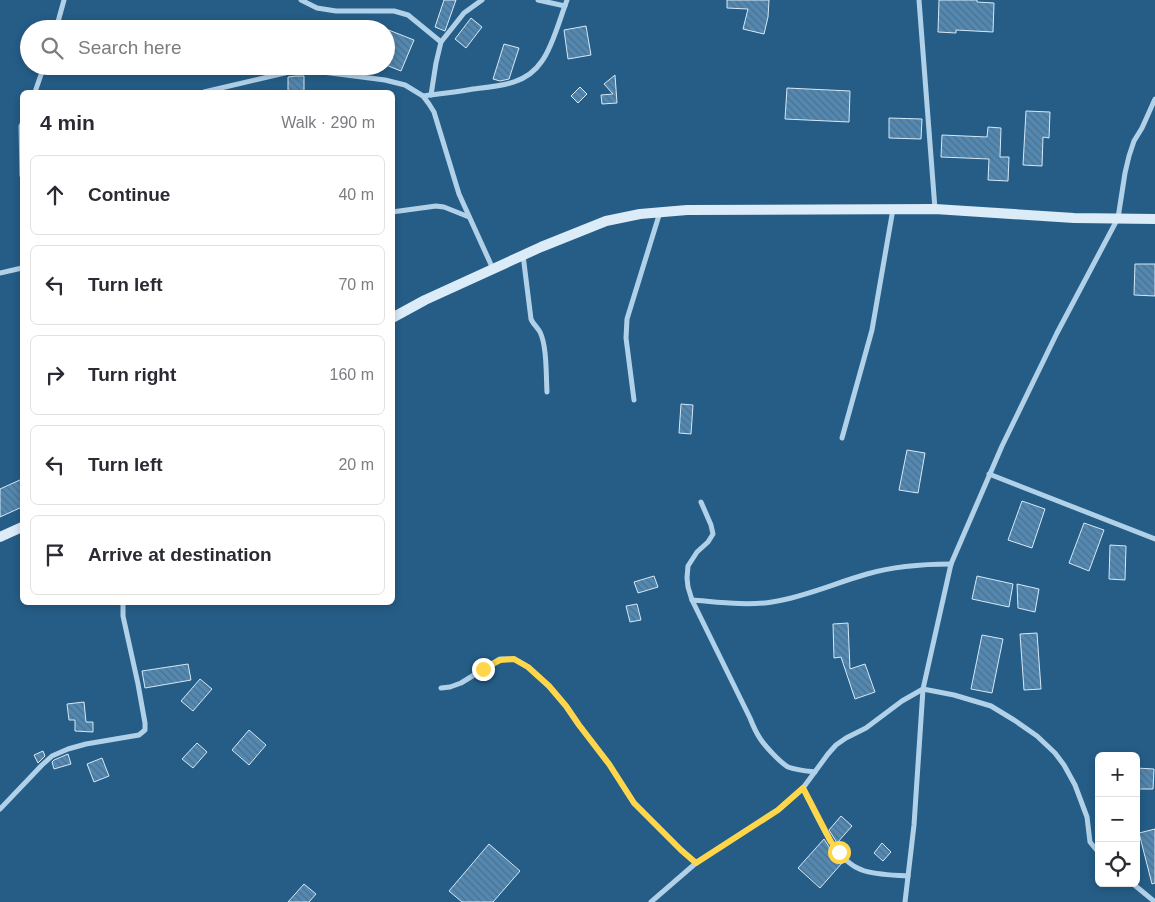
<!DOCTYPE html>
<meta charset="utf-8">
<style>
body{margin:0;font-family:Arial,sans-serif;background:#f2f2f3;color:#2b2b33}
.controls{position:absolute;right:15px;bottom:15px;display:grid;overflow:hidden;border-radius:8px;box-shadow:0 2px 8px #0003}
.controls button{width:45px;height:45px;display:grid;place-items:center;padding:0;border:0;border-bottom:1px solid #e1e1e2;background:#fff;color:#2b2b33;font:25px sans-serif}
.stop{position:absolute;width:15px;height:15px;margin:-11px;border:4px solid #ffd54a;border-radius:50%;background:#fff}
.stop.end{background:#ffd54a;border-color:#fff;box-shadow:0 1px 5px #0008}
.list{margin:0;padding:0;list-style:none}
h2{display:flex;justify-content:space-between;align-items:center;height:65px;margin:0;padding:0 20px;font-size:21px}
h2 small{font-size:16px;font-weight:400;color:#7c7c81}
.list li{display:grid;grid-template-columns:32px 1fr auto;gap:15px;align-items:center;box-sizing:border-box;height:80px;margin:0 10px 10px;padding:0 10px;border:1px solid #e1e1e2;border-radius:8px}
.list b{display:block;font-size:19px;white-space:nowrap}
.list em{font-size:16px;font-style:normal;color:#7c7c81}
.icon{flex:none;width:28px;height:28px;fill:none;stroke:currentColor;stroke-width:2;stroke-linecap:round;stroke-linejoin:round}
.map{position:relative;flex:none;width:1155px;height:902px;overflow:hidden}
.search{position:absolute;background:#fff;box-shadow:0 2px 8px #0003;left:20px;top:20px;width:375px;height:55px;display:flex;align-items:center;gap:12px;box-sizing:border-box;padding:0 18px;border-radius:28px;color:#7c7c81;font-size:19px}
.panel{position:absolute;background:#fff;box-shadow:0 2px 8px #0003;left:20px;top:90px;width:375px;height:515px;border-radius:8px}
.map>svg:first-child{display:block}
.building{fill:url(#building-back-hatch);stroke:#d5e9f7}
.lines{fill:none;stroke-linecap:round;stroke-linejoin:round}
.street{stroke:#b1d1e9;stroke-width:5}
.secondary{stroke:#dbebf7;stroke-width:10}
.route{stroke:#ffd54a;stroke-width:6}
</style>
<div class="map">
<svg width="1155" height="902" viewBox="0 0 1155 902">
<defs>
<pattern id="building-back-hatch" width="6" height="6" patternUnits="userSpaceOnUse" patternTransform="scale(1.25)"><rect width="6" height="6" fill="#5288b1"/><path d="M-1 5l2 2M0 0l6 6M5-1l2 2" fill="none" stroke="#507089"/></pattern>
</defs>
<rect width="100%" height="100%" fill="#255d87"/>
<!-- building -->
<g class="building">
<path d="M 444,0 L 456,0 L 445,31 L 435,27 Z"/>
<path d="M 727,0 L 769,0 L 768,17 L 764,34 L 743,29 L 748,9 L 727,8 Z"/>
<path d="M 939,0 L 977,0 L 977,2 L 994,3 L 993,32 L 956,30 L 956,33 L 938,32 Z"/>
<path d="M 471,18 L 482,27 L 466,48 L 455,39 Z"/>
<path d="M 586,26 L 591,55 L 568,59 L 564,30 Z"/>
<path d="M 386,29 L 414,40 L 401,71 L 386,65 Z"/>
<path d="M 504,44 L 519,48 L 509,79 L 500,81 L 493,79 Z"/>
<path d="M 615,75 L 617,103 L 602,104 L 601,95 L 613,94 L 604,84 Z"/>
<path d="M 296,76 L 304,76 L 304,92 L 288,92 L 288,77 Z"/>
<path d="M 580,87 L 587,94 L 578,103 L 571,96 Z"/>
<path d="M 787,88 L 850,91 L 849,122 L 785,119 Z"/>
<path d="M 1026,111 L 1050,112 L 1049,138 L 1043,137 L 1042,166 L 1023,165 Z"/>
<path d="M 889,118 L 922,119 L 921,139 L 889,138 Z"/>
<path d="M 988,127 L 1001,128 L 1000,157 L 1009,157 L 1008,181 L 988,180 L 989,159 L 941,157 L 942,135 L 987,137 Z"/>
<path d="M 1135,264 L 1155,264 L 1155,296 L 1134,295 Z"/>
<path d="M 681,404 L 693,405 L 691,434 L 679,433 Z"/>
<path d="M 907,450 L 925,453 L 918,493 L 899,490 Z"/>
<path d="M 22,479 L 22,507 L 0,517 L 0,489 Z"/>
<path d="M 1022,501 L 1045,509 L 1032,548 L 1008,540 Z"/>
<path d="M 1084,523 L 1104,530 L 1089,571 L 1069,563 Z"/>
<path d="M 1110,545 L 1126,546 L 1125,580 L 1109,579 Z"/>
<path d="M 654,576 L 658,587 L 638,593 L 634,582 Z"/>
<path d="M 977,576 L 1013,584 L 1009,607 L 972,599 Z"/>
<path d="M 1017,584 L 1039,589 L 1035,612 L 1018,608 Z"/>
<path d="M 637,604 L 641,620 L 630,622 L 626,606 Z"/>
<path d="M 848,623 L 850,669 L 865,664 L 875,692 L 855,699 L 841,657 L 834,658 L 833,624 Z"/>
<path d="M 1037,633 L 1041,689 L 1024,690 L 1020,634 Z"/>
<path d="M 982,635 L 1003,639 L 992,693 L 971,689 Z"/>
<path d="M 188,664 L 191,680 L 145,688 L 142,671 Z"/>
<path d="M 200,679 L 212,689 L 193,711 L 181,701 Z"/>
<path d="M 84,702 L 86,722 L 93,722 L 93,732 L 75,731 L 75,720 L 69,720 L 67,704 Z"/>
<path d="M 249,730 L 266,745 L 249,765 L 232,750 Z"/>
<path d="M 197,743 L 207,752 L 193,768 L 182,759 Z"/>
<path d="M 43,751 L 45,756 L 38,763 L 34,755 Z"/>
<path d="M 68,754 L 71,764 L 54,769 L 52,762 L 54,760 Z"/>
<path d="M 102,758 L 109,776 L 94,782 L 87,764 Z"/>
<path d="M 1136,768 L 1154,769 L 1153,789 L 1136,789 Z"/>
<path d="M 841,816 L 852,826 L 837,843 L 829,830 Z"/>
<path d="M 1155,829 L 1155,883 L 1152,884 L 1139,833 Z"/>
<path d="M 824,839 L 831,850 L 829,852 L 842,863 L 820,888 L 798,868 Z"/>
<path d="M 882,843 L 891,852 L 883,861 L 874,853 Z"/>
<path d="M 489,844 L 520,871 L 493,902 L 462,902 L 449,891 Z"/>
<path d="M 304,884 L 316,894 L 309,902 L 288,902 Z"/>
</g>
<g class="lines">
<!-- street -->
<g class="street">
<path d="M 301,0 L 317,8 L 336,11 L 394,11 L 408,15 L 441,42"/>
<path d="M 538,0 L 565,6"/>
<path d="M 919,0 L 935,209"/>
<path d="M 56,29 L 64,0"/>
<path d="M 35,92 L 44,66"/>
<path d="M 204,92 L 289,72 L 307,70 L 385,80 L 405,85 L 423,96 L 429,104 L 434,112 L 459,194 L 493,269"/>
<path d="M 431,95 L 436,63 L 441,42 L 464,13 L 482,0"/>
<path d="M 423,96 C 439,94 456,92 473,89 C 499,86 526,85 542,61 C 553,46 560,18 567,0"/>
<path d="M 22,124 L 21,126 L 22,176"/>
<path d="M 392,212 L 436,206 L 444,207 L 469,217"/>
<path d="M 523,255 L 531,319 C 533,324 538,328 540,332 C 547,346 546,375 547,392"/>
<path d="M 0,273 L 22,268"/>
<path d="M 634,400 L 626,338 L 627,319 L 660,212"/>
<path d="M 842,438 L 872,330 L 893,209"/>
<path d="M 989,474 L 1155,539"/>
<path d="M 701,502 L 711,525 L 713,534 L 708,542 L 697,552 L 688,566 L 687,578 L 688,587 L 692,600 L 750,718 C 757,736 762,743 776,757 C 779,760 783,764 788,767 C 796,770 806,771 815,772"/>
<path d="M 692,600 C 718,602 746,606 772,602 C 805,597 835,583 867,574 C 895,566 922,564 951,564"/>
<path d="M 441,688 L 450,687 L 461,683 L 500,659 L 514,659 L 528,667 L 549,686 L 566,706 L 579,725 L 609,764 L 634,803 L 681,850 L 696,863"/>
<path d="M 803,788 C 816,813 834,861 862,870 C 875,875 895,875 908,876"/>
<path d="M 0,809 L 42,765 L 52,756 L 68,749 L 86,744 L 139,735 L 145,730 L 145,723 L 138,684 L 123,616 L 123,602"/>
<path d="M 1132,883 L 1155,902"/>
<path d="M 651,902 L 696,863 L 778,810 L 803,788 L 828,754 L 836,745 L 846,738 L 866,728 L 902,701 L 923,689 L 954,695 L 991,706 L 1014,720 L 1037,736 L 1055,753 L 1064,765 L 1075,785 L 1087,817 L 1090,842 L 1099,853"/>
<path d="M 905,902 L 914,825 L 923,689 L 951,564 L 1002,446 L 1057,333 L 1118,218 L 1125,173 L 1129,156 L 1134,141 L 1142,128 L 1155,99"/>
</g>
<!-- secondary -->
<g class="secondary">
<path d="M 392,318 L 425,300 L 541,247 L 606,221 L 640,214 L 687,210 L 935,209 L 1074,218 L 1155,219"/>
<path d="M 0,537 L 22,527"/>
</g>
</g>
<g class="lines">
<!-- route -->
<path class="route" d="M 483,669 L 500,660 L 514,659 L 528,667 L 549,686 L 566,706 L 579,725 L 609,764 L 634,803 L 681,850 L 696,863 L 778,810 L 803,788 L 831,842 L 839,852"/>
</g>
</svg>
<div class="controls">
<button>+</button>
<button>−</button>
<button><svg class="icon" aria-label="locate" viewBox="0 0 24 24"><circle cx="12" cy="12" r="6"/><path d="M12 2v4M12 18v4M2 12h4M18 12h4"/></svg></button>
</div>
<div class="stop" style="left:839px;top:852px"></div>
<div class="stop end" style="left:483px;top:669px"></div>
<div class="search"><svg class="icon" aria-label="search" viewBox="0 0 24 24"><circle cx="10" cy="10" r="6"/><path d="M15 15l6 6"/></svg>Search here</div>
<section class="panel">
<h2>4 min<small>Walk · 290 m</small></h2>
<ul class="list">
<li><svg class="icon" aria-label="ahead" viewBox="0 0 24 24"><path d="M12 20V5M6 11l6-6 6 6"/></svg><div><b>Continue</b></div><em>40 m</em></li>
<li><svg class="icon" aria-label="left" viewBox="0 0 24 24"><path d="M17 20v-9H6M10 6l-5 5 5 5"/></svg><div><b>Turn left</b></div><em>70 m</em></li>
<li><svg class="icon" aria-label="right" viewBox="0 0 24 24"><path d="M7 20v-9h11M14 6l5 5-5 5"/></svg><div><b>Turn right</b></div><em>160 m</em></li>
<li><svg class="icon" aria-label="left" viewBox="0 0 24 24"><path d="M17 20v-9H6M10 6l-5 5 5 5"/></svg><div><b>Turn left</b></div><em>20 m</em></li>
<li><svg class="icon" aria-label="arrive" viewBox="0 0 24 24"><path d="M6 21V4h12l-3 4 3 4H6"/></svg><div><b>Arrive at destination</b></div></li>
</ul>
</section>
</div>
